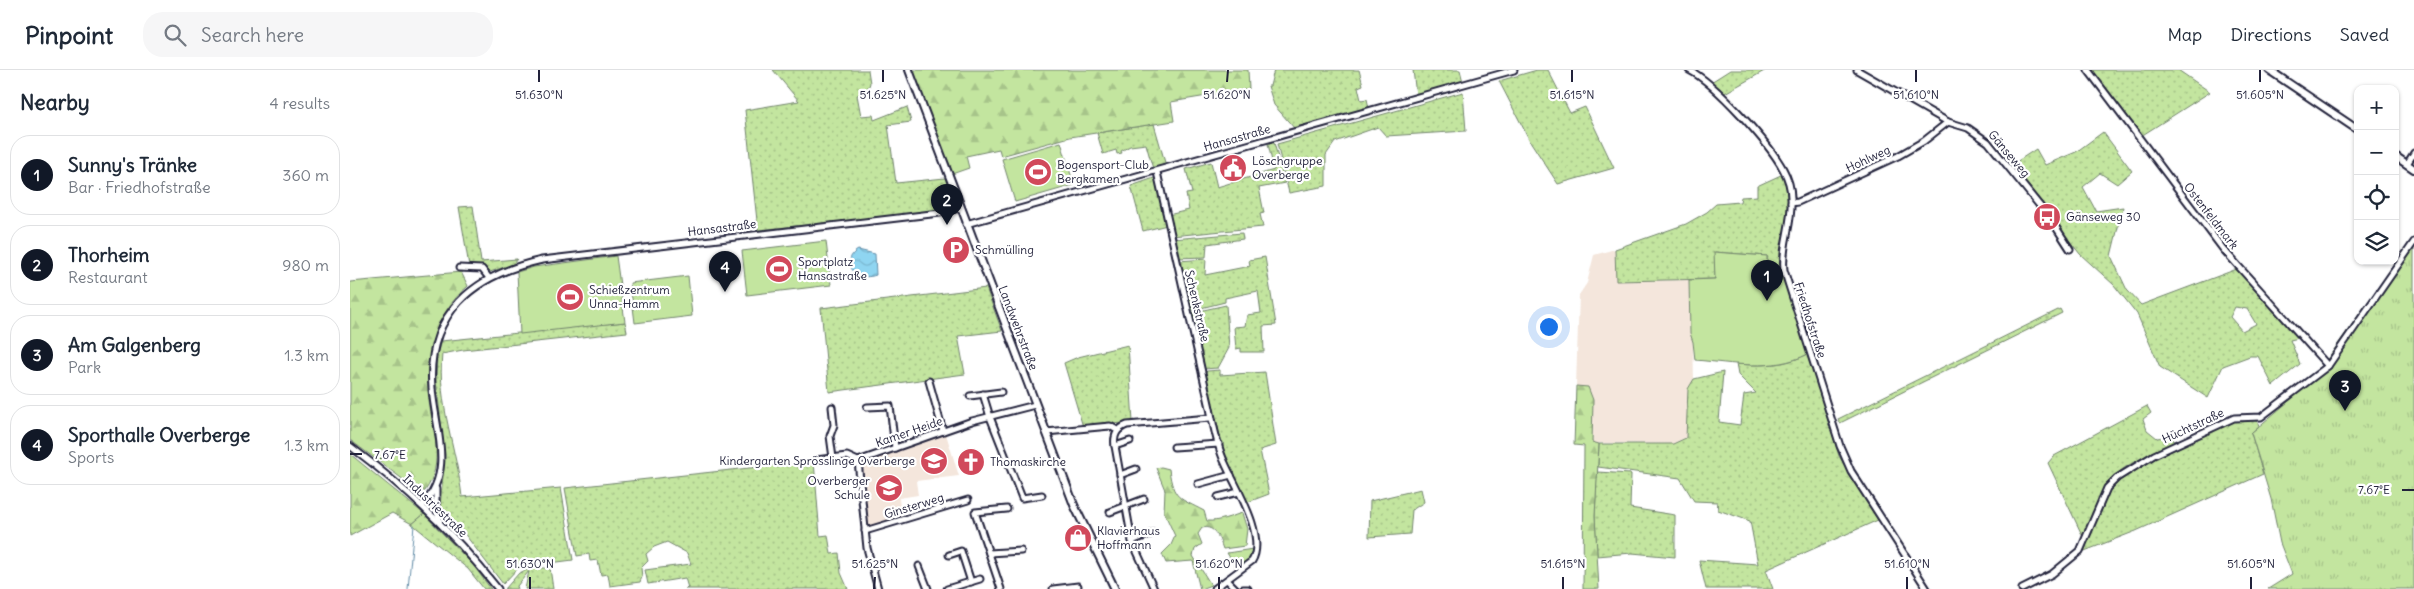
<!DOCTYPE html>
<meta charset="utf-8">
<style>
body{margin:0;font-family:Delius,sans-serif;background:#f6f6f7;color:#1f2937}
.controls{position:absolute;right:15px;top:15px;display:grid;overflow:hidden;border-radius:10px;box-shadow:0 1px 4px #0004}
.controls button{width:45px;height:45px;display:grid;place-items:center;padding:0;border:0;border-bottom:1px solid #e0e1e3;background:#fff;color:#1f2937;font:25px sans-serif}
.you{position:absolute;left:1198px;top:256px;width:18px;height:18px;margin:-12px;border:4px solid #fff;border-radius:50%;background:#1a73e8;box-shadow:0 0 0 8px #1a73e833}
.badge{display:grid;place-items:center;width:32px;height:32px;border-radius:50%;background:#111827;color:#fff;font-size:16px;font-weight:700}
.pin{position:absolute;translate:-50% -41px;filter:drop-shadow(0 1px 2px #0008)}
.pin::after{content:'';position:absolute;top:26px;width:18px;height:15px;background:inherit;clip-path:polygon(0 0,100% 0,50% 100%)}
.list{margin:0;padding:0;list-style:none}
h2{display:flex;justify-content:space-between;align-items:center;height:65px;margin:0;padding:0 20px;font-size:21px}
h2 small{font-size:16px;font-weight:400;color:#747a83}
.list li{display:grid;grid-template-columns:32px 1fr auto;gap:15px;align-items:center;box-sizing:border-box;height:80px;margin:0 10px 10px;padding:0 10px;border:1px solid #e0e1e3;border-radius:20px}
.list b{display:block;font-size:19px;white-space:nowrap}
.list p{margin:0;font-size:16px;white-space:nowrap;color:#747a83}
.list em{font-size:16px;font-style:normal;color:#747a83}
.icon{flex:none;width:28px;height:28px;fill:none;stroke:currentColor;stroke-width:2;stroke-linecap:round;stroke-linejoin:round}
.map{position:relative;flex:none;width:2064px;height:519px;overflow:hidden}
header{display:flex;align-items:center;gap:30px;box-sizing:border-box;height:70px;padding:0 25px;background:#fff;border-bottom:1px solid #e0e1e3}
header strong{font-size:24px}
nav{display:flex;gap:28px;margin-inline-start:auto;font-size:18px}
.search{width:350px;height:45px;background:#f6f6f7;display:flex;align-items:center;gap:12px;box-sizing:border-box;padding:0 18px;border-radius:20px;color:#747a83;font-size:19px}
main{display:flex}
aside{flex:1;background:#fff}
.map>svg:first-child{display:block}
.built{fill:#f4e6dc}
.grass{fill:url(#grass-dots);stroke:#72846d;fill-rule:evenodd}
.forest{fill:url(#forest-firs);stroke:#72846d}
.park{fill:url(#park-tufts);stroke:#72846d}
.pitch{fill:#c3e59f;stroke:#72846d}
.water{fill:url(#water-waves);stroke:#638da8}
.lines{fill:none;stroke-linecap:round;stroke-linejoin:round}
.stream{stroke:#638da8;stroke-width:1}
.minor-casing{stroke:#22223b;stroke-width:9}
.major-casing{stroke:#22223b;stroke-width:10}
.minor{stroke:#fff;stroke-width:5}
.major{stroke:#fff;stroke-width:6}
.ticks{fill:none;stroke:#22223b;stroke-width:2}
.labels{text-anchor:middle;stroke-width:4.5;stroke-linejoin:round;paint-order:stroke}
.street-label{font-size:12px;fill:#22223b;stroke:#fff}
.poi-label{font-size:12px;fill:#22223b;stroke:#fff;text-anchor:start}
.ticks-label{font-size:12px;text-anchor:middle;fill:#22223b;stroke:#fff;stroke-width:4.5;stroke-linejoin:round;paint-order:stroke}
</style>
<header>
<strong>Pinpoint</strong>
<div class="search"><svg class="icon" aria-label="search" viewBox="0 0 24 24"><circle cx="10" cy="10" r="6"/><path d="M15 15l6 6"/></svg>Search here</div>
<nav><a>Map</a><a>Directions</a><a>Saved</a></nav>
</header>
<main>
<aside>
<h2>Nearby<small>4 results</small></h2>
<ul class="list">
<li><span class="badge">1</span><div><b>Sunny's Tränke</b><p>Bar · Friedhofstraße</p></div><em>360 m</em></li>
<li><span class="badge">2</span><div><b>Thorheim</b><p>Restaurant</p></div><em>980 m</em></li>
<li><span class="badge">3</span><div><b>Am Galgenberg</b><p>Park</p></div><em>1.3 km</em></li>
<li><span class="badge">4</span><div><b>Sporthalle Overberge</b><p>Sports</p></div><em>1.3 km</em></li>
</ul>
</aside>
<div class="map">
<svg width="2064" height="519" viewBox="0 0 2064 519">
<defs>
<pattern id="grass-dots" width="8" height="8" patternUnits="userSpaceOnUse" patternTransform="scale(1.25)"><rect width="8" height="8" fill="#c3e59f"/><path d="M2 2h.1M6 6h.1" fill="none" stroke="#a7c48a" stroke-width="1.8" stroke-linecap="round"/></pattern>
<pattern id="forest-firs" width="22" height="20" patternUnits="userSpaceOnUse" patternTransform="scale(1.25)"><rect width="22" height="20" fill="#c3e59f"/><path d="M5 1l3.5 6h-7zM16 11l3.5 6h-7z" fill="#a7c48a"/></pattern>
<pattern id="park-tufts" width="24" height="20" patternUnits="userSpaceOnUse" patternTransform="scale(1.25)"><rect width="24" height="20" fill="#c3e59f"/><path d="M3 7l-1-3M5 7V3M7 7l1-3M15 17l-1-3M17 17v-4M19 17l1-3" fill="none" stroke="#a7c48a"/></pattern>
<pattern id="water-waves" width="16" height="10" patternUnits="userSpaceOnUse" patternTransform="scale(1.25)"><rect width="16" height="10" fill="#8fd5f1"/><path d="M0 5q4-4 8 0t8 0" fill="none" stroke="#7bb7d0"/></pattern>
</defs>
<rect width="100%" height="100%" fill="#fff"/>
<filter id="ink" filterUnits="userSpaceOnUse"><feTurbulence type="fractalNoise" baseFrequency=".02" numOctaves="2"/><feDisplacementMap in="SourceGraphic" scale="10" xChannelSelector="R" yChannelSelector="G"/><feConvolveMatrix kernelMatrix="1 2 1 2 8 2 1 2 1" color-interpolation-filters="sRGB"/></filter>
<g filter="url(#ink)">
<!-- built -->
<g class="built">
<path d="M 1265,179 L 1266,211 L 1339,210 L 1340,263 L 1343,271 L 1344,309 L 1338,319 L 1336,368 L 1323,374 L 1242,373 L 1243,330 L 1226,316 L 1229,225 L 1237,213 L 1244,185 Z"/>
<path d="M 596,364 L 609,406 L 566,411 L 568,425 L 549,428 L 551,447 L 517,458 L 510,401 L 512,394 Z"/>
</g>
<!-- grass -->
<g class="grass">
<path d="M 423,0 L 518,0 L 520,13 L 516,24 L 507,25 L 511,46 L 523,45 L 524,50 L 557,37 L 561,52 L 538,55 L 546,113 L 595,108 C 600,122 606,132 590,141 L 408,160 L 395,40 L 449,31 Z"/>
<path d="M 924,0 L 1009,0 L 1013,15 L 1008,17 L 1011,30 L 1017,29 L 1019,38 L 945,59 L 924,35 L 918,16 L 920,16 Z"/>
<path d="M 1063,0 L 1110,0 L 1113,12 L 1066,25 Z"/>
<path d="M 1187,0 L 1198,0 L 1220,43 L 1235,37 L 1264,98 L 1208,114 L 1180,71 L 1149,11 Z"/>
<path d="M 1380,0 L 1416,0 L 1373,24 L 1361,12 Z"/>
<path d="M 1741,0 L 1828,0 L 1860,22 L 1791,66 Z"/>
<path d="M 1113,22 L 1116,61 L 1036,66 L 1028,57 L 985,72 L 976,85 L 976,116 L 939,123 L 927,74 Z"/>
<path d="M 804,54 L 816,96 L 803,99 L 796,74 L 780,76 L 771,81 L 772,83 L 767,84 L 766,80 L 753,84 L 747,63 Z"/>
<path d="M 1753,62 L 1782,101 L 1767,114 L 1750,103 L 1733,117 L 1746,141 L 1773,137 L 1761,186 L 1777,220 L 1791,235 L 1887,199 L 1949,268 L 1940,270 L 1950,294 L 1923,316 L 1908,286 L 1900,286 L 1873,296 L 1858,328 L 1810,297 L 1787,244 L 1764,215 L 1730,184 L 1660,96 L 1686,79 L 1695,95 L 1726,82 ZM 1885,237 L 1897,239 L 1906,254 L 1892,261 L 1880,247 Z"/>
<path d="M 924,73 L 935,113 L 909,118 L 914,143 L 910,144 L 913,157 L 822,166 L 818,145 L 839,140 L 836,124 L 842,123 L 836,99 L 861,92 L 867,117 L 924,100 L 918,74 Z"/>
<path d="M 1433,104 C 1444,134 1431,167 1431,198 L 1417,198 L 1417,186 L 1365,182 L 1365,209 L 1266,211 L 1265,179 L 1336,154 L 1357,142 L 1366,134 L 1390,132 L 1391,127 L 1407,126 L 1407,116 Z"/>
<path d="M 807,107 L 817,155 L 793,161 L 781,116 Z"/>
<path d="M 123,136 L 131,192 L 167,189 L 163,194 L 140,202 L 134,196 L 119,196 L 109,137 Z"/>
<path d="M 892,163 L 893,169 L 857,174 L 856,187 L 827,188 L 823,169 Z"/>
<path d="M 915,187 L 926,255 L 913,256 L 914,282 L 891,282 L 891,278 L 886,279 L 884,257 L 895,256 L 897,245 L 911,243 L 908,221 L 875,228 L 875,232 L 839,241 L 828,191 L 856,189 L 855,205 L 900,196 L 899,190 Z"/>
<path d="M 636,218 L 652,261 L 608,266 L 615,304 L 479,322 L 471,238 Z"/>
<path d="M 876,235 L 879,278 L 868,298 L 853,299 L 840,243 Z"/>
<path d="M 1710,239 L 1712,243 L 1490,353 L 1488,349 Z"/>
<path d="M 275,252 L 277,262 L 113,280 L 92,284 C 87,333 107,380 112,427 L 211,418 L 223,490 L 169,497 L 153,514 L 107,454 L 101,454 L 90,437 L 95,385 L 86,311 L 87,284 L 91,271 Z"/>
<path d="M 778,275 L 783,352 L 733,357 L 714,293 L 728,287 Z"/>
<path d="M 1458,284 L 1489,386 L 1528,450 L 1416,500 L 1423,519 L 1356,519 L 1349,490 L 1408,494 L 1400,451 L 1368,440 L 1367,432 L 1344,431 L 1330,408 L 1248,397 L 1249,374 L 1323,374 L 1336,368 L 1338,319 L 1344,309 L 1373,302 L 1369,352 L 1390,355 L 1394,325 L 1406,323 L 1388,305 L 1386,294 C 1411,296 1435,296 1458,284 Z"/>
<path d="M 870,300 L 870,305 L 915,302 L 926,375 L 910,380 L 919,424 L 898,432 L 877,393 L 854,304 L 857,301 Z"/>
<path d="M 1797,336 L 1801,343 L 1793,349 L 1797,360 L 1807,368 L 1822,366 L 1825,373 C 1802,384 1767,395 1754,419 C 1746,434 1740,452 1734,469 L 1698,393 L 1704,386 Z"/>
<path d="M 1885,350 L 1907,350 L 1909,356 L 1901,363 L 1913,404 L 1786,461 L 1732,482 L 1759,419 C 1791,383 1844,373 1885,350 Z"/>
<path d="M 464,391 L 470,466 L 478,465 L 481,484 L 489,483 L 491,503 L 498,519 L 335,519 L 338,518 L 335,508 L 298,514 L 295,500 L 341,494 L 337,483 L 317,472 L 304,477 L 296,484 L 298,491 L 291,498 L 292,507 L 290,512 L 260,516 L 258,504 L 251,505 L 248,490 L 240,491 L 239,484 L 227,486 L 215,418 Z"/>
<path d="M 1247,402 L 1281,404 L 1280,438 L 1325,445 L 1325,487 L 1282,483 L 1247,486 L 1245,446 Z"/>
<path d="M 1071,419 L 1074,432 L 1062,440 L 1060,464 L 1019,467 L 1020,431 Z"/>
<path d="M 74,444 L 123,495 L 141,519 L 134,519 L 118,499 L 62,454 Z"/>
<path d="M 182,498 L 200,498 L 203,519 L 175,519 L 179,501 L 167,516 L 168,519 L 155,519 L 169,503 Z"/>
</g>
<!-- forest -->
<g class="forest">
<path d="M 560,0 L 898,0 L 899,19 L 821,32 L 824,51 L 720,67 L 651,86 L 649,79 L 616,86 L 619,98 L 599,105 Z"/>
<path d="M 111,202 L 118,216 C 83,246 74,287 79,331 C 83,362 95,393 75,421 L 70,422 L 0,370 L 0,212 Z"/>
<path d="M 1226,316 L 1238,317 L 1243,330 L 1242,372 L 1249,374 L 1245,446 L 1249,519 L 1233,519 L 1234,376 L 1224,375 Z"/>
<path d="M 0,384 L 74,444 L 62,454 L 42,443 L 0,466 Z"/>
<path d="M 811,397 L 819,399 C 823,430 830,428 854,441 L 857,451 C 868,452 882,446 892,443 L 897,459 L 895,476 L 873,479 C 869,468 865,455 852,458 L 848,464 L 852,474 L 845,479 L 843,486 L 861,515 L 850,519 L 843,491 L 816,493 L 812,484 L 821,475 L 825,466 L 814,442 L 815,420 L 806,398 Z"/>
</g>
<!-- park -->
<g class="park">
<path d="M 2064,167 L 2064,519 L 1918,519 L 1942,504 L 1930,473 L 1921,429 L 1901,363 L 1945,326 L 1971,298 Z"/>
<path d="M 903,479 L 900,490 L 887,499 L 877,483 Z"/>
</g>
<!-- pitch -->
<g class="pitch">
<path d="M 711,72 L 724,115 L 665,132 L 652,89 Z"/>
<path d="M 476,171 L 481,215 L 397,225 L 392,181 Z"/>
<path d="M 1364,182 L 1417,186 L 1417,197 L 1431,198 L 1458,284 C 1423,302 1382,293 1345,290 L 1343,272 L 1340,263 L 1339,210 L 1365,209 Z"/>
<path d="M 266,186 L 275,252 L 170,264 L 167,202 L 184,197 Z"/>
<path d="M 338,206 L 342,246 L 285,253 L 280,213 Z"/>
</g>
<!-- water -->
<path class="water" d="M 508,180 L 525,184 L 526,205 C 504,213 490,190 508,180 Z"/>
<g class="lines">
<!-- stream -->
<path class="stream" d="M 58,519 L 64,455"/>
<!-- minor casing -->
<g class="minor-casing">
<g id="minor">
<path d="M 1339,0 C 1365,13 1419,73 1433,99 C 1438,108 1441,118 1441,128 C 1443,153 1431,176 1434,200 L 1490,376 L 1501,401 L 1577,519"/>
<path d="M 1507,0 L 1598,52 L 1618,58 L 1638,72 L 1702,151 L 1720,179"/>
<path d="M 1738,0 L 1873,179 L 1978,296"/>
<path d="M 2057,94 L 2064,83"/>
<path d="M 807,102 L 860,338 C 863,354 867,376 875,393 C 885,416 917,466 902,491 L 864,519"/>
<path d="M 1441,133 L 1448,132 L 1548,86 L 1574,71 L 1598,52"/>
<path d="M 616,154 L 1164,0"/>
<path d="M 109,198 L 132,199 L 139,208"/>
<path d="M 579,311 L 593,361"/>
<path d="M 633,324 L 640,347 L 672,428 L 692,425"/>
<path d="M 620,326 L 651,322"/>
<path d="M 482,337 L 484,355 L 480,366 L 483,388"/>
<path d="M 517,337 L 540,336 L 545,378"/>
<path d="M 696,362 L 760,356 L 767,360"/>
<path d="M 0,376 C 56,418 105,464 148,519"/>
<path d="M 765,376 L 780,371"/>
<path d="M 824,377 L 869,374"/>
<path d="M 466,390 L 497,386 L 508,391"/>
<path d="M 508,391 L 622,351 L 685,335"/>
<path d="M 508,391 L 517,478 L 528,519"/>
<path d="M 770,405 L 786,399"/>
<path d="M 848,414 L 881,405"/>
<path d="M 86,419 L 86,440 L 90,450"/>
<path d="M 868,427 L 889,422"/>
<path d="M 73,435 C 105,399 85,360 82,318 C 76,243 124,205 192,190 L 590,143 L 610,138"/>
<path d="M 760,442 L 794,429"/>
<path d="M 515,461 L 618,430"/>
<path d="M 782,471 L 803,463"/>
<path d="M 639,483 L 671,481"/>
<path d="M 599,485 L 611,481 L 621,512"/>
<path d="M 569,496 L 578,519"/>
<path d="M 877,510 L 886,519"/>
<path d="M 597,519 L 630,509"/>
<path d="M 651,519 L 625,442 L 657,439"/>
<path d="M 703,519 L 728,516"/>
<path d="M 804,519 L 782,471 L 765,376 C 763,365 767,359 777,355 L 860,348"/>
<path d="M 893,519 L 898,519"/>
<path d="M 1672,519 L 1702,504 L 1730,481 L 1757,418 L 1767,408 L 1804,385 L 1884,348 L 1911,347 L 1978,296 L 2064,172"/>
</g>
</g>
<!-- major casing -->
<g class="major-casing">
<g id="major">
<path d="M 559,0 L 724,435 L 765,519"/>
<path d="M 1919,0 L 2008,60"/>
<path d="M 2045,86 L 2064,99"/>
</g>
</g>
<!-- minor -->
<use href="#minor" class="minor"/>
<!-- major -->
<use href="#major" class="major"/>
</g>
</g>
<!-- ticks -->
<path class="ticks" d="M 189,12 L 189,0M 533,12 L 533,0M 877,12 L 878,0M 1222,12 L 1222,0M 1566,12 L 1566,0M 1910,12 L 1910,0M 0,384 L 12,384M 2052,420 L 2064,420M 180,519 L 180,507M 524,519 L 525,507M 869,519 L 869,507M 1213,519 L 1213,507M 1557,519 L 1557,507M 1901,519 L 1901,507"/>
<!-- icons -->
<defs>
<g id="civic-disc" transform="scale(1.4375)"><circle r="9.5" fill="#d1495b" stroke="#fff"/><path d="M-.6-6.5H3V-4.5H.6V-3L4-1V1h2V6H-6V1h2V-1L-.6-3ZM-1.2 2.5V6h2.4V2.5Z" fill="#fff"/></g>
<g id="stadium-disc" transform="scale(1.4375)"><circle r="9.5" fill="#d1495b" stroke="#fff"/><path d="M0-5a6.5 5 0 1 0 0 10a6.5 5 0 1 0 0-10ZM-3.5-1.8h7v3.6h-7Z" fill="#fff"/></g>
<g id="bus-disc" transform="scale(1.4375)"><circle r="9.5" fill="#d1495b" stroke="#fff"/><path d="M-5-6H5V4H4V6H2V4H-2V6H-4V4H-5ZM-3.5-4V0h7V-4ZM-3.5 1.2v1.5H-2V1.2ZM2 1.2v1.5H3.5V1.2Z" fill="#fff"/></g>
<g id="parking-disc" transform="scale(1.4375)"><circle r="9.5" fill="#d1495b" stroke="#fff"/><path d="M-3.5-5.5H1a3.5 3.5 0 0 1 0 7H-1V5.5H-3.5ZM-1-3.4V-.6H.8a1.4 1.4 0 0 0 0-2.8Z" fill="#fff"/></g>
<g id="school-disc" transform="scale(1.4375)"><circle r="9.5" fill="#d1495b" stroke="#fff"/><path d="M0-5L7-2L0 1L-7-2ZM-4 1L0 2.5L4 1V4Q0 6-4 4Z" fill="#fff"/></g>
<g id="church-disc" transform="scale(1.4375)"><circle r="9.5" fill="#d1495b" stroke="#fff"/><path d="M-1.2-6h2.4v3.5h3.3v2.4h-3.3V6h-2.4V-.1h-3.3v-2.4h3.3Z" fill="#fff"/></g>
<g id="shop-disc" transform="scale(1.4375)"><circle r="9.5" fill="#d1495b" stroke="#fff"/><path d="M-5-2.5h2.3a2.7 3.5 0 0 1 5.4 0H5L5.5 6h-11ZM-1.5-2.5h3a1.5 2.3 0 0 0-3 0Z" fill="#fff"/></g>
</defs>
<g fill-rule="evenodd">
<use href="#civic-disc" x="883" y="98"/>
<use href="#stadium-disc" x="688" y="102"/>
<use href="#bus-disc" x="1697" y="147"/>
<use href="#parking-disc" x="606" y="180"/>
<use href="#stadium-disc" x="429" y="199"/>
<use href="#stadium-disc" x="220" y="227"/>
<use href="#school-disc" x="584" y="391"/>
<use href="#church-disc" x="621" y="392"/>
<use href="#school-disc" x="539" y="418"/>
<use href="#shop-disc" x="728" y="468"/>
</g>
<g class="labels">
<!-- street labels -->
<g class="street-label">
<text transform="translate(887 68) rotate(-16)" y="4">Hansastraße</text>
<text transform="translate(1659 84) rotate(50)" y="4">Gänseweg</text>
<text transform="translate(1518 89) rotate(-25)" y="4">Hohlweg</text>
<text transform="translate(1861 146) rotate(52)" y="4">Ostenfeldmark</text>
<text transform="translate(372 158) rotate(-7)" y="4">Hansastraße</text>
<text transform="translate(847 236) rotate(77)" y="4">Schenkstraße</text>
<text transform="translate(1460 250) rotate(72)" y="4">Friedhofstraße</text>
<text transform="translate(668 258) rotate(69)" y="4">Landwehrstraße</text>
<text transform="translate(1843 356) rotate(-25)" y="4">Hüchtstraße</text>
<text transform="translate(559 362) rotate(-19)" y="4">Kamer Heide</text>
<text transform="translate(85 436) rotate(44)" y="4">Industriestraße</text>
<text transform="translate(564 436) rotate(-17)" y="4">Ginsterweg</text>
</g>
<!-- poi labels -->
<g class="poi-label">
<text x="902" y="95">Löschgruppe<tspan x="902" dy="14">Overberge</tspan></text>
<text x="707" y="99">Bogensport-Club<tspan x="707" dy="14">Bergkamen</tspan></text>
<text x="1716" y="151">Gänseweg 30</text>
<text x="625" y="184">Schmülling</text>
<text x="448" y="196">Sportplatz<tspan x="448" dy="14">Hansastraße</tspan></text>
<text x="239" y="224">Schießzentrum<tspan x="239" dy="14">Unna-Hamm</tspan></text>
<text x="565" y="395" text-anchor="end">Kindergarten Sprösslinge Overberge</text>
<text x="640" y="396">Thomaskirche</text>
<text x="520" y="415" text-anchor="end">Overberger<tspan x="520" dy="14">Schule</tspan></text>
<text x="747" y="465">Klavierhaus<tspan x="747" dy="14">Hoffmann</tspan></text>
</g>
</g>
<g class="ticks-label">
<text x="189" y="29">51.630°N</text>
<text x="533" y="29">51.625°N</text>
<text x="877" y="29">51.620°N</text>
<text x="1222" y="29">51.615°N</text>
<text x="1566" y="29">51.610°N</text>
<text x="1910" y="29">51.605°N</text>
<text x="40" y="389">7.67°E</text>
<text x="2024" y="424">7.67°E</text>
<text x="180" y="498">51.630°N</text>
<text x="525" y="498">51.625°N</text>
<text x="869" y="498">51.620°N</text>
<text x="1213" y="498">51.615°N</text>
<text x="1557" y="498">51.610°N</text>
<text x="1901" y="498">51.605°N</text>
</g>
</svg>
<div class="controls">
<button>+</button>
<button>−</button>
<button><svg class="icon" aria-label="locate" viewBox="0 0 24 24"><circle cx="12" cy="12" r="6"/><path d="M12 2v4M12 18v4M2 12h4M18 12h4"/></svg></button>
<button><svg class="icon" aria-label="layers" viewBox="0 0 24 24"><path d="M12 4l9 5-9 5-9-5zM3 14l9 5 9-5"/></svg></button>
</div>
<div class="you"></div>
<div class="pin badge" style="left:1417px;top:231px">1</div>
<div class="pin badge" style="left:597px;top:155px">2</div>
<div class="pin badge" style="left:1995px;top:341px">3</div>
<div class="pin badge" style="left:375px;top:222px">4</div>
</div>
</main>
